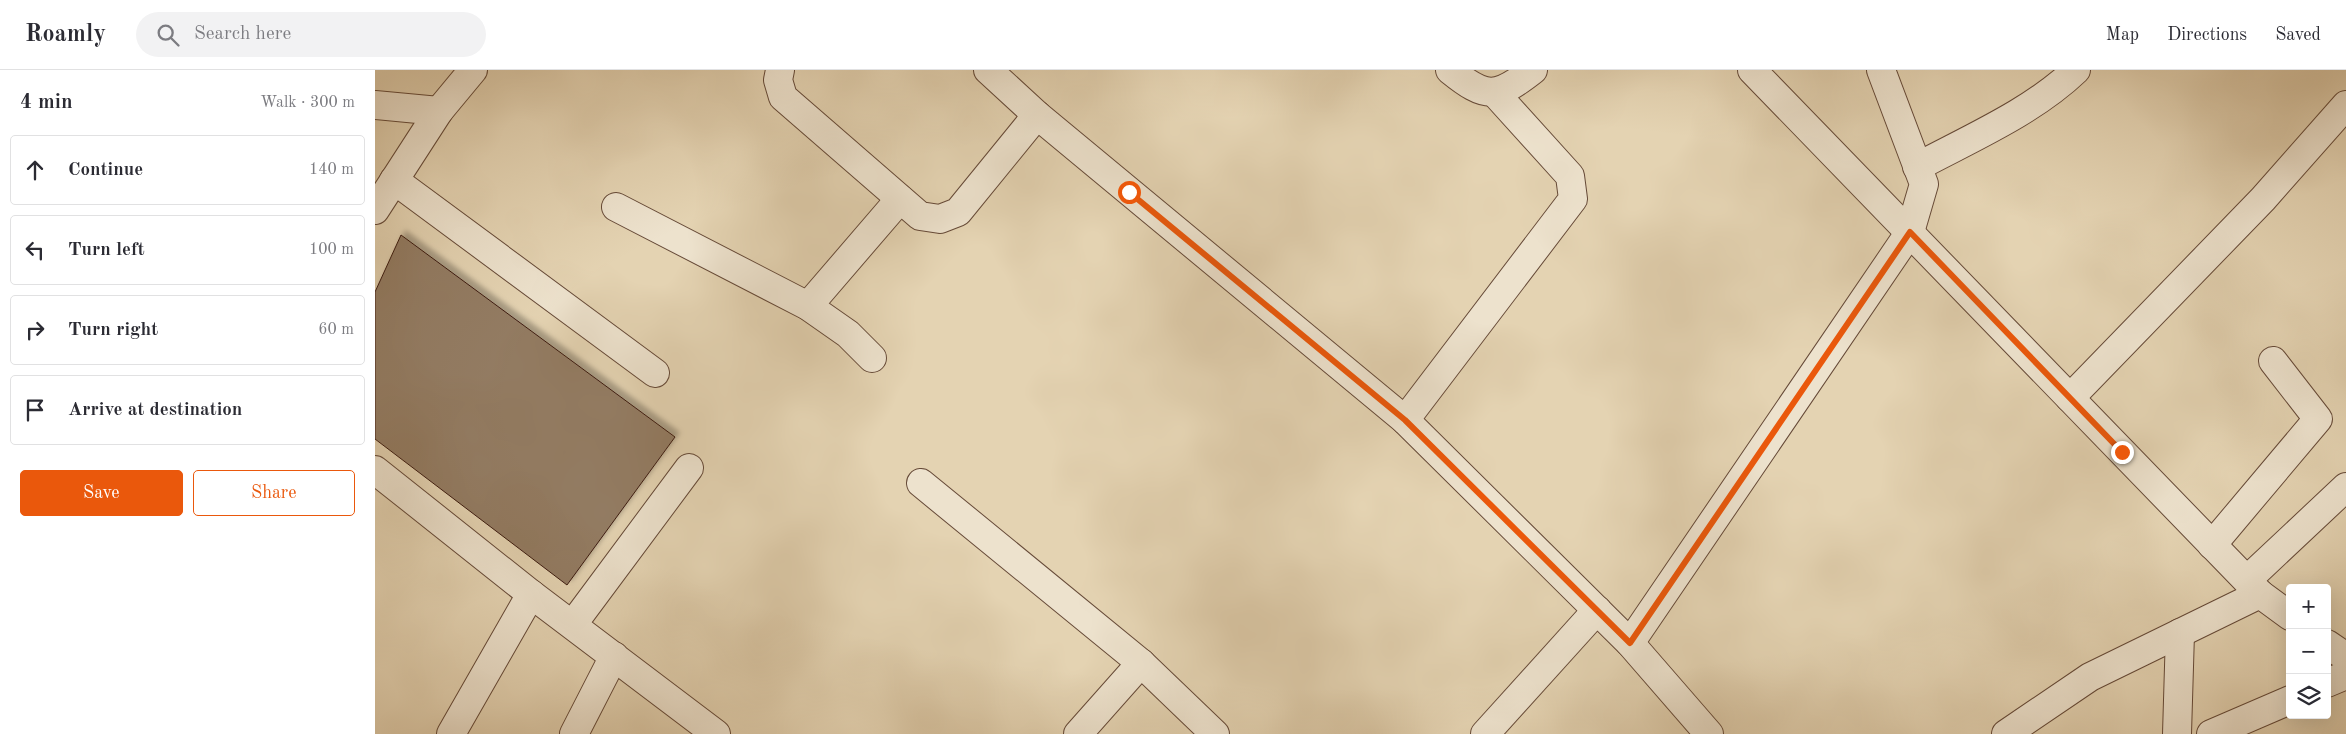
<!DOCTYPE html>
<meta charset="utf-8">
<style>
body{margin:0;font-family:"Old Standard TT",serif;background:#f2f2f3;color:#2b2b33}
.controls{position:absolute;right:15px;bottom:15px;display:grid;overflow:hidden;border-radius:5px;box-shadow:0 5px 20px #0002}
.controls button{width:45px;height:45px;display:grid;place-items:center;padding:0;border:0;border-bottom:1px solid #e1e1e2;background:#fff;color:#2b2b33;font:25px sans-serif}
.stop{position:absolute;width:15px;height:15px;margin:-11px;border:4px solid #ea580c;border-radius:50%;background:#fff}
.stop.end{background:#ea580c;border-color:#fff;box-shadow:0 1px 5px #0008}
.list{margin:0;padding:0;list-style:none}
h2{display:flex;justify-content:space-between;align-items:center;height:65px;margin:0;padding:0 20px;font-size:21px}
h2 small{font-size:16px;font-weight:400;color:#7c7c81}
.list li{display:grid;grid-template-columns:32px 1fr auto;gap:15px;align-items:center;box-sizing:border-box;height:70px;margin:0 10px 10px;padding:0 10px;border:1px solid #e1e1e2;border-radius:5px}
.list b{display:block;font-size:19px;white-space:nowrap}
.list em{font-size:16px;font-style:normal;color:#7c7c81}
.actions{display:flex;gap:10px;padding:15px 20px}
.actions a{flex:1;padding:11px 0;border:1px solid #ea580c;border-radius:5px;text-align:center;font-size:18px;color:#ea580c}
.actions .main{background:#ea580c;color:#fff}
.icon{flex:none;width:28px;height:28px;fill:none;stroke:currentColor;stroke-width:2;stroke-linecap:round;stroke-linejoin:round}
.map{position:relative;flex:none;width:1971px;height:664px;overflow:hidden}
header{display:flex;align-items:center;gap:30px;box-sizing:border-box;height:70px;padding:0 25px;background:#fff;border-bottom:1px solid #e1e1e2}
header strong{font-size:24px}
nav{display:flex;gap:28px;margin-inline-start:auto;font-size:18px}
.search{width:350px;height:45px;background:#f2f2f3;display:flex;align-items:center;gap:12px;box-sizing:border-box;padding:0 18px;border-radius:28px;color:#7c7c81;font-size:19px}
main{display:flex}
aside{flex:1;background:#fff}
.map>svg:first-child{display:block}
.building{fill:#937b64;stroke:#3c1c10;filter:url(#shadow)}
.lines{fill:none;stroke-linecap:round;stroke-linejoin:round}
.minor-casing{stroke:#664a38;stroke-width:30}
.minor{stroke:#ede2cd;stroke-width:28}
.route{stroke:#ea580c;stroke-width:6}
</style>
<header>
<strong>Roamly</strong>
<div class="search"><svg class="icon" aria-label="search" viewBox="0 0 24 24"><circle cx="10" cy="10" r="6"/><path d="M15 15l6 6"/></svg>Search here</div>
<nav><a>Map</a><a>Directions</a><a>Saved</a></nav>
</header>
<main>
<aside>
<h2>4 min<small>Walk · 300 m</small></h2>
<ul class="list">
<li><svg class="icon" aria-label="ahead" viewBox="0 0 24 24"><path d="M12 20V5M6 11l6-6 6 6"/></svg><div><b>Continue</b></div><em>140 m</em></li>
<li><svg class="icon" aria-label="left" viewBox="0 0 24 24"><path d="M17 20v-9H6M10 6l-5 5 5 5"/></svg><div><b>Turn left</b></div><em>100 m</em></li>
<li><svg class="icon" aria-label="right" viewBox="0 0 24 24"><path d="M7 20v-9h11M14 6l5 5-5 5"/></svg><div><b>Turn right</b></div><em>60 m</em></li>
<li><svg class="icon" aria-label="arrive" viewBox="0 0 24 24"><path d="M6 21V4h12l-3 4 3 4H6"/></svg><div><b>Arrive at destination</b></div></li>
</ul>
<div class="actions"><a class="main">Save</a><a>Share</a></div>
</aside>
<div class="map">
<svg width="1971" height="664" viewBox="0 0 1971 664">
<defs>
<filter id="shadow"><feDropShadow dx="4.5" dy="-4.5" stdDeviation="2.5" flood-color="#0004"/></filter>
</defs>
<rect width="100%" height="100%" fill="#e4d3b2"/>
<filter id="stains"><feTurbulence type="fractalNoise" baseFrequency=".004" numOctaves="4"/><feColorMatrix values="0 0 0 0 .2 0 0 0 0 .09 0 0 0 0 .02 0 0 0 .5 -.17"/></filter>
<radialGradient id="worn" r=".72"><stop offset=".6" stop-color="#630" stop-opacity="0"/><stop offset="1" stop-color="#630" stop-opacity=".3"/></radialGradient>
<!-- building -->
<path class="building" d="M 26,165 L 300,367 L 192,515 L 0,369 L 0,222 Z"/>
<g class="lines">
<!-- minor casing -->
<g class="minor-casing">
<g id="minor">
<path d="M 405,0 L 403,10 L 408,27 L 545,146 L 565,149 L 583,142 L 662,45"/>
<path d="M 613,0 L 662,45 L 1030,350 L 1255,573 L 1334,664"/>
<path d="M 1075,0 C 1111,29 1121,29 1158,0"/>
<path d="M 1377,0 L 1885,524"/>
<path d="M 0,35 L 64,41"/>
<path d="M 1542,97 C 1596,68 1657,42 1701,0"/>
<path d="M 19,110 L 280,303"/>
<path d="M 241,137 L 433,236 L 473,264 L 497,288"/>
<path d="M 0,140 L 64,41 L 98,0"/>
<path d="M 433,236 L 525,129"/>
<path d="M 1695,328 L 1888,129 L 1971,35"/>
<path d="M 1030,350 L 1198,129 L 1195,106 L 1119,22"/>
<path d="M 0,400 L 156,524 L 341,664"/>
<path d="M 546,413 L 766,593 L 840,664"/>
<path d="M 1837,475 L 1943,349 L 1898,291"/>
<path d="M 1872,510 L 1971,417"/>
<path d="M 198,554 L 314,398"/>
<path d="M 1255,573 L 1535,162 L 1549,114 L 1506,0"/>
<path d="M 1952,574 L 1971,587"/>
<path d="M 1952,613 L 1971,605"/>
<path d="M 76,664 L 156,524"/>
<path d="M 199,664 L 239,586"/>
<path d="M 703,664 L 766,593"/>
<path d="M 1110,664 L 1222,540"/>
<path d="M 1631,664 L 1715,607 L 1885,524 L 1915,546"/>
<path d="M 1802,664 L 1805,563"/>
<path d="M 1836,664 L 1915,630"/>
</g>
</g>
<!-- minor -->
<use href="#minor" class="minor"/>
</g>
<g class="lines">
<!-- route -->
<path class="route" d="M 754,122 L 1030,350 L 1255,573 L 1535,162 L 1747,382"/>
</g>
<rect width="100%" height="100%" filter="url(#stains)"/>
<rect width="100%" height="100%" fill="url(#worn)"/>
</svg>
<div class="controls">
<button>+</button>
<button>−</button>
<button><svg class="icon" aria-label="layers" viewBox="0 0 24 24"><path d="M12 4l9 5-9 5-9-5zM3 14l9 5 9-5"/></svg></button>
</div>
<div class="stop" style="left:754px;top:122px"></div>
<div class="stop end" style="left:1747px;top:382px"></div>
</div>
</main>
